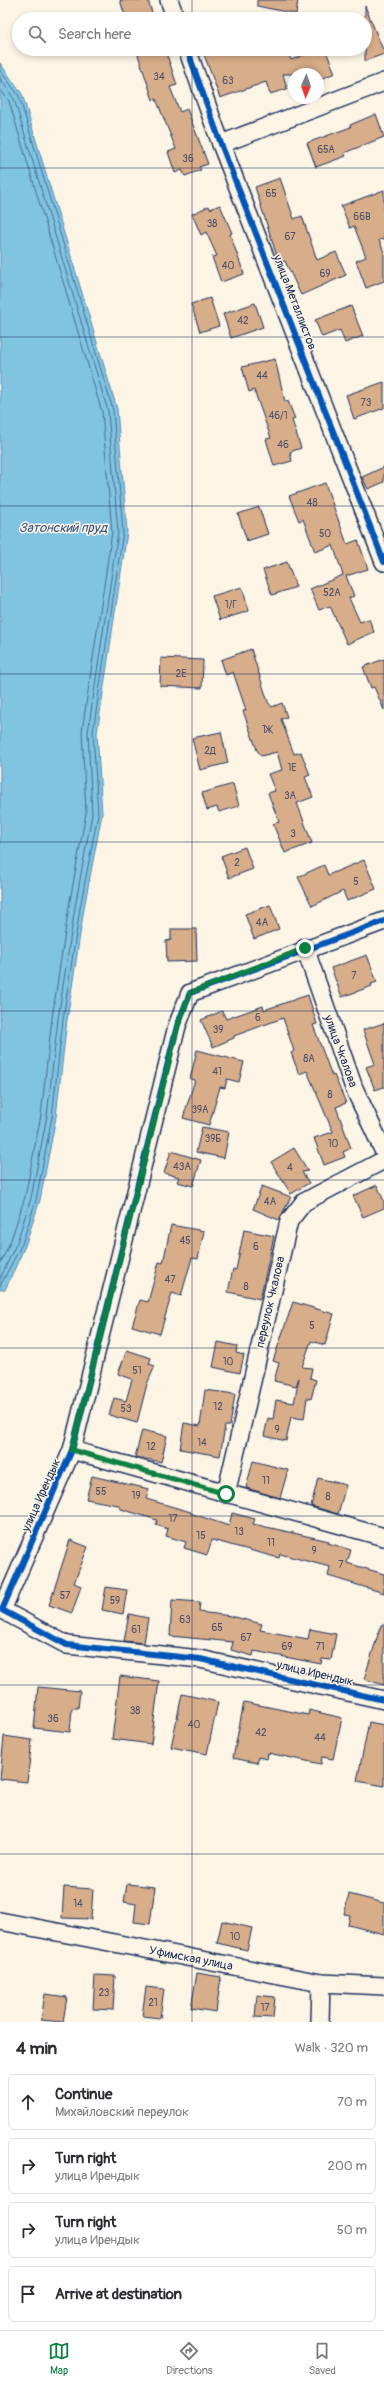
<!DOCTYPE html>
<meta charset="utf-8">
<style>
body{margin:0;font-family:Pangolin,sans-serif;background:#f7f7f7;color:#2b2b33}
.compass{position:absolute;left:288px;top:68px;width:36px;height:36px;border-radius:50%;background:#fff;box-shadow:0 2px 6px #0003;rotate:182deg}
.stop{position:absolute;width:12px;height:12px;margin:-9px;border:3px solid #0b8043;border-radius:50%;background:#fff}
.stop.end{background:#0b8043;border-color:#fff;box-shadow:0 1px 4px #0008}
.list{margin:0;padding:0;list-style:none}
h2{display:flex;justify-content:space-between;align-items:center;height:52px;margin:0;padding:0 16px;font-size:17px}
h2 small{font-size:13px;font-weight:400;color:#7c7c81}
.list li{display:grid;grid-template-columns:26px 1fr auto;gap:12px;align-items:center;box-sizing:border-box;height:56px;margin:0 8px 8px;padding:0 8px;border:1px solid #e1e1e2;border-radius:6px}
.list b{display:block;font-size:15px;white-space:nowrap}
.list p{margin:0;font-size:13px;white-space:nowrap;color:#7c7c81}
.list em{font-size:13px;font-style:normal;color:#7c7c81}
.icon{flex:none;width:22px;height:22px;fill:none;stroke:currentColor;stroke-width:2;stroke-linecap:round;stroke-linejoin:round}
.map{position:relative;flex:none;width:384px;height:2022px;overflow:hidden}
.search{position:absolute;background:#fff;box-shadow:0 2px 6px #0003;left:12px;right:12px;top:12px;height:44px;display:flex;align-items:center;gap:10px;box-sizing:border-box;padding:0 14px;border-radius:22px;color:#7c7c81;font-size:15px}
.sheet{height:308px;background:#fff}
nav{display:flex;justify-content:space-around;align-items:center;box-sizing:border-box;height:56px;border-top:1px solid #e1e1e2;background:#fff;font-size:11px;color:#7c7c81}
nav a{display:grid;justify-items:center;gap:2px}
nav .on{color:#0b8043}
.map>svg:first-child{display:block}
.water{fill:#81c4e2;stroke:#5888ad}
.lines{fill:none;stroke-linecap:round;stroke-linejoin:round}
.shore{stroke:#446b93;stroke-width:1}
.building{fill:#d8ad89;stroke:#1b2f5e}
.minor-casing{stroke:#1b2f5e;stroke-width:20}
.minor{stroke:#fcf5e5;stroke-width:17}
.cycleway-casing{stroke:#fcf5e5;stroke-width:8}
.cycleway{stroke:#0057b8;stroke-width:6}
.route{stroke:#0b8043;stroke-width:5}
.grid{fill:none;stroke:#1b2f5e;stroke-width:1;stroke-opacity:0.55}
.labels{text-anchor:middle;stroke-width:3;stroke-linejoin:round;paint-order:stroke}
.number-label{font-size:10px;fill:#4a4e69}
.street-label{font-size:12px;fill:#1b2f5e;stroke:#fcf5e5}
.water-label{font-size:13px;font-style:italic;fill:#34547f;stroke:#fcf5e5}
</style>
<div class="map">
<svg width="384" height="2022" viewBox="0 0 384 2022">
<rect width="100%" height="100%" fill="#fcf5e5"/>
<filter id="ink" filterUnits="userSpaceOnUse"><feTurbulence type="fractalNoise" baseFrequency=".025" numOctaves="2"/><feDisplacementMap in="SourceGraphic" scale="8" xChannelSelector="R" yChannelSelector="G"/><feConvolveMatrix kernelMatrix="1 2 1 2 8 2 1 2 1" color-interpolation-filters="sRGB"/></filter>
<g filter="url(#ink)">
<!-- water -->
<path class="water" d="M 0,63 L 22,94 L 117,409 L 127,532 L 97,733 L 102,814 L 84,908 L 67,1020 L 56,1117 L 40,1200 L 25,1246 L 5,1290 L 0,1290 Z"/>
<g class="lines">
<!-- shore -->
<g class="shore">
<path d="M 0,70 L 19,96 L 113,410 L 123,532 L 93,732 L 98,814 L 80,908 L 63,1019 L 52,1117 L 36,1200 L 22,1244 L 0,1286"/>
<path d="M 0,78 L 14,99 L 108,411 L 118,532 L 88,732 L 92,814 L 75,907 L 58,1019 L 47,1116 L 31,1198 L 17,1242 L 0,1279"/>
<path d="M 0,89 L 9,101 L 102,412 L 112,532 L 82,731 L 86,813 L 69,906 L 52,1018 L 41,1115 L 25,1197 L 11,1240 L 0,1264"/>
</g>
</g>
<!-- building -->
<g class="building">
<path d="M 120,0 L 148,0 L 154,19 L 126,19 Z"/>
<path d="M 257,0 L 298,0 L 296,14 L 257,6 Z"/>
<path d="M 365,6 L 384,52 L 384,54 L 365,61 Z"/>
<path d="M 136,49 L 165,49 L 177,85 L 170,87 L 180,112 L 187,109 L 208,164 L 199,167 L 201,170 L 185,176 L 182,170 L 175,173 L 168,152 L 176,149 L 156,99 L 153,100 Z"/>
<path d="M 202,49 L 287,49 L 291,60 L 319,49 L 325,49 L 335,73 L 318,80 L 318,74 L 283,74 L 287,89 L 270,94 L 266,82 L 220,98 Z"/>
<path d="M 376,114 L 384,137 L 344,153 L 346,156 L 316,167 L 307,143 L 351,127 L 350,125 Z"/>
<path d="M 280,178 L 294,219 L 302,216 L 317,260 L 336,252 L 346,275 L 301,295 L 285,261 L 279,263 L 255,187 Z"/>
<path d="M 384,190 L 384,239 L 379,240 L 384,252 L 384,281 L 366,288 L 356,261 L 366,257 L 354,226 L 350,228 L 341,206 Z"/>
<path d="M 220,205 L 232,233 L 230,234 L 244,274 L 221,282 L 212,257 L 217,256 L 206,232 L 201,235 L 192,214 L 209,206 L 210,209 Z"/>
<path d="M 210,298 L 219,326 L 200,332 L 191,304 Z"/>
<path d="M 255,303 L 263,327 L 231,338 L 223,314 Z"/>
<path d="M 351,306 L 363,336 L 345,343 L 340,330 L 322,337 L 315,320 Z"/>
<path d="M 275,359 L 285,402 L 288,401 L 295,419 L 292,420 L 301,448 L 290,452 L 292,461 L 274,466 L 266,439 L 271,438 L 254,390 L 249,392 L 242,367 Z"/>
<path d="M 384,382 L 384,408 L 354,419 L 346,395 Z"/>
<path d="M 384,467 L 384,482 L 368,489 L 362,477 Z"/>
<path d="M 325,483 L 347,544 L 358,540 L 368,569 L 346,576 L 354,596 L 349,598 L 360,622 L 369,619 L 374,632 L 347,644 L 330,606 L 319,610 L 310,589 L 343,575 L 333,545 L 315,552 L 303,519 L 299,521 L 289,496 Z"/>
<path d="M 259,507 L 268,534 L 247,541 L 238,514 Z"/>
<path d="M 287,562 L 296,587 L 272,595 L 263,570 Z"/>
<path d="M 242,587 L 249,611 L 220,620 L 212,596 Z"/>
<path d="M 251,649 L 268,702 L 272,707 L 282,703 L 287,717 L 281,719 L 294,754 L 301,752 L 310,775 L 305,777 L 313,797 L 297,803 L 312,843 L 285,853 L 273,824 L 279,822 L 268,793 L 275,791 L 268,774 L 282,770 L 277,752 L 261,756 L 257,750 L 243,711 L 246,710 L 233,672 L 226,675 L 221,660 Z"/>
<path d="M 161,658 L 203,660 L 202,688 L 160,686 Z"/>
<path d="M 384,659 L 384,710 L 374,687 L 371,688 L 363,667 Z"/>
<path d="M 221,732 L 228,763 L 200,770 L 192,738 Z"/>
<path d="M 233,784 L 239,806 L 219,812 L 217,807 L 207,810 L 202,793 Z"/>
<path d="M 245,847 L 253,869 L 229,878 L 221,856 Z"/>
<path d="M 364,860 L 376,889 L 347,901 L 343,891 L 312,906 L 298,877 L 324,865 L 328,875 Z"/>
<path d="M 270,905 L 279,929 L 254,939 L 245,914 Z"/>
<path d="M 171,929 L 196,929 L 197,961 L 167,962 L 166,941 L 171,940 Z"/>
<path d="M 367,955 L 377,982 L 371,984 L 372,986 L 342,997 L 331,968 Z"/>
<path d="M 308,995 L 317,1024 L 313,1025 L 332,1076 L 334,1075 L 346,1103 L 336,1107 L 351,1148 L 343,1152 L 345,1157 L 324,1165 L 314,1138 L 333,1132 L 307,1071 L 299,1074 L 291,1053 L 294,1051 L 283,1018 L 234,1036 L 234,1038 L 213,1047 L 201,1020 L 222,1011 L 226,1019 L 263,1006 L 264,1010 Z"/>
<path d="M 384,1023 L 384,1087 L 375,1090 L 366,1067 L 375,1064 L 363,1030 Z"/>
<path d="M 197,1050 L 244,1062 L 239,1082 L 227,1079 L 225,1088 L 220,1087 L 209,1125 L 183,1118 L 195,1080 L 190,1079 Z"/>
<path d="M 202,1127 L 229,1132 L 224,1158 L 196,1152 Z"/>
<path d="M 294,1148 L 308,1171 L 302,1172 L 309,1183 L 291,1194 L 271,1162 Z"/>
<path d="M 171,1151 L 201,1160 L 193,1186 L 177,1182 L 179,1177 L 164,1173 Z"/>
<path d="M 377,1185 L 384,1201 L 384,1208 L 363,1217 L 353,1196 Z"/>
<path d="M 262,1186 L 291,1197 L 279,1220 L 253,1209 Z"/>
<path d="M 171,1225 L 204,1231 L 198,1259 L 192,1258 L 181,1296 L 172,1293 L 160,1334 L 132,1326 L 140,1300 L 148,1302 L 159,1262 L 163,1263 Z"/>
<path d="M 244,1230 L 274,1236 L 260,1299 L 228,1292 L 233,1269 L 236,1270 Z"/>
<path d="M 293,1302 L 334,1314 L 325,1345 L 311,1341 L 302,1367 L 312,1368 L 310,1378 L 316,1380 L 311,1399 L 307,1398 L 304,1419 L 291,1417 L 286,1441 L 264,1436 L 268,1418 L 273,1419 L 276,1400 L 294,1403 L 299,1378 L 296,1386 L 274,1381 L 279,1363 L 273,1361 Z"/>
<path d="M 218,1342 L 237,1346 L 236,1353 L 244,1355 L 240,1373 L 213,1367 Z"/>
<path d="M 127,1350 L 151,1358 L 149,1364 L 155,1366 L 147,1384 L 137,1423 L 109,1415 L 114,1398 L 126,1401 L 132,1379 L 118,1374 Z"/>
<path d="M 205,1390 L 235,1394 L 230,1426 L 225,1426 L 220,1456 L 180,1449 L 184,1423 L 200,1426 Z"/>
<path d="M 142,1430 L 167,1436 L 161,1462 L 135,1457 Z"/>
<path d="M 253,1461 L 288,1470 L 280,1498 L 246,1488 Z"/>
<path d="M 92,1476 L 149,1489 L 146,1499 L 191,1512 L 190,1513 L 229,1526 L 232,1513 L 255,1519 L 253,1524 L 329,1541 L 328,1543 L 351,1550 L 347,1563 L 384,1574 L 384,1593 L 328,1576 L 330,1567 L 280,1554 L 279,1558 L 212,1540 L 207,1555 L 184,1548 L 186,1542 L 166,1536 L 168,1529 L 156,1525 L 157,1520 L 121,1509 L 118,1505 L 86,1499 Z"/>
<path d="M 318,1478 L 346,1485 L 338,1514 L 311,1506 Z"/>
<path d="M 70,1540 L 88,1547 L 74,1583 L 81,1586 L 72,1613 L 49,1605 Z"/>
<path d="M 106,1587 L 127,1590 L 123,1614 L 102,1610 Z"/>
<path d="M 172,1600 L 200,1602 L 199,1612 L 231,1616 L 262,1624 L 260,1630 L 308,1639 L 310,1629 L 336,1634 L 331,1660 L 322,1659 L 321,1664 L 254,1651 L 253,1656 L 231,1650 L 233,1642 L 170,1636 Z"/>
<path d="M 129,1614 L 148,1618 L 144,1643 L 124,1641 Z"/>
<path d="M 381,1625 L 384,1625 L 384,1685 L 364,1679 Z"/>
<path d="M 120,1676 L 159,1681 L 151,1744 L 112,1739 Z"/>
<path d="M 38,1687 L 80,1691 L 78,1708 L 72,1708 L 70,1732 L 34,1728 Z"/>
<path d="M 182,1694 L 218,1702 L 207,1754 L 171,1747 Z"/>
<path d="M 244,1702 L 308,1715 L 309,1710 L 342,1718 L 333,1759 L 322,1757 L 321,1764 L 268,1753 L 267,1759 L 258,1757 L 257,1763 L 233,1758 Z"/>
<path d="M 369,1722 L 384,1725 L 384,1786 L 357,1781 Z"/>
<path d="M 4,1736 L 32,1740 L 27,1782 L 0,1779 Z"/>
<path d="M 127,1884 L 155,1887 L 150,1924 L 134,1922 L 136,1904 L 124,1902 Z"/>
<path d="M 64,1887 L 93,1889 L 91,1919 L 62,1918 Z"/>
<path d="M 349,1894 L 384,1903 L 384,1934 L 348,1925 L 350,1915 L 344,1914 Z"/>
<path d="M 222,1921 L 252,1928 L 247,1950 L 217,1943 Z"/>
<path d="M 197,1973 L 221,1977 L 216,2012 L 191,2008 Z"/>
<path d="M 95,1975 L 115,1976 L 113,2010 L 93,2009 Z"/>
<path d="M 146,1987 L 164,1989 L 160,2018 L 142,2016 Z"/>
<path d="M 45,1994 L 67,1997 L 63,2022 L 41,2020 Z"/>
<path d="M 257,1995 L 275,1997 L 273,2018 L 255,2017 Z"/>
</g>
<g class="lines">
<!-- minor casing -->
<g class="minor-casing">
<g id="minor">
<path d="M 169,0 L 176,19"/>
<path d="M 187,49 L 221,144 L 384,562"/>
<path d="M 221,144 L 384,82"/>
<path d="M 384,921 L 190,993 L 177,1026 L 72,1450 L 2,1610 L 67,1645 L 200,1659 L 384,1700"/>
<path d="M 305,948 L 354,1088 L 384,1152"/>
<path d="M 72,1450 L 384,1537"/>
<path d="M 226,1494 L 289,1221 L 304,1202 L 384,1160"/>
<path d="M 0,1921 L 321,1983 L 384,1986"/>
<path d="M 320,2022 L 321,1983"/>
</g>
</g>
<!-- minor -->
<use href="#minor" class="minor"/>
<!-- cycleway casing -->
<g class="cycleway-casing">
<g id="cycleway">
<path d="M 187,49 L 221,144 L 384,562"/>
<path d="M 384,921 L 190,993 L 177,1026 L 72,1450 L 2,1610 L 67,1645 L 200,1659 L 384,1700"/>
</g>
</g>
<!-- cycleway -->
<use href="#cycleway" class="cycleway"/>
</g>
</g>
<g class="lines" filter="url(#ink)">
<!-- route -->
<path class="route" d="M 226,1494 L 72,1450 L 178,1026 L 190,993 L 305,948"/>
</g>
<!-- grid -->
<path class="grid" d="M 192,0 L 192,19M 192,49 L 192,2022M 0,168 L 384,168M 0,337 L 384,337M 0,506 L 384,506M 0,674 L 384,674M 0,842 L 384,842M 0,1011 L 384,1011M 0,1180 L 384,1180M 0,1348 L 384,1348M 0,1516 L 384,1516M 0,1685 L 384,1685M 0,1854 L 384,1854"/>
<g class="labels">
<!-- number labels -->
<g class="number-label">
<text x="159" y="80">34</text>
<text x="228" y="84">63</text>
<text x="326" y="153">65А</text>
<text x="188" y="162">36</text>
<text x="271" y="197">65</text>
<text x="362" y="220">66В</text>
<text x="212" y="227">38</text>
<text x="290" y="240">67</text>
<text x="228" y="269">40</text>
<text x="325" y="277">69</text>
<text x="243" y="324">42</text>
<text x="262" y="379">44</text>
<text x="366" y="406">73</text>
<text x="278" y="419">46/1</text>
<text x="283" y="448">46</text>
<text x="312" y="506">48</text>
<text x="325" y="537">50</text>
<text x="332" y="596">52А</text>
<text x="231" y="608">1/Г</text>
<text x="181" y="677">2Е</text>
<text x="267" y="733">1Ж</text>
<text x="210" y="754">2Д</text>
<text x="292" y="771">1Е</text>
<text x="290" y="799">3А</text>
<text x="293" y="837">3</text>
<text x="237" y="866">2</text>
<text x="356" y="885">5</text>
<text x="262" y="926">4А</text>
<text x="354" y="979">7</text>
<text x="258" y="1021">6</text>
<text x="218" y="1033">39</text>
<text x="309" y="1062">8А</text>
<text x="217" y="1075">41</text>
<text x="330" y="1098">8</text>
<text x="200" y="1113">39А</text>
<text x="213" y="1142">39Б</text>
<text x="333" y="1147">10</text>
<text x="182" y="1170">43А</text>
<text x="290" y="1171">4</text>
<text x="270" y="1205">4А</text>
<text x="185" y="1244">45</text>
<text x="256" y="1250">6</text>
<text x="170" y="1283">47</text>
<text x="246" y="1290">8</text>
<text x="312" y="1329">5</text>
<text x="228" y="1365">10</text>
<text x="137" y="1374">51</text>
<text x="218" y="1410">12</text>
<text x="126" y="1412">53</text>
<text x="277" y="1433">9</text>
<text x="202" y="1446">14</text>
<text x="151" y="1450">12</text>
<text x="266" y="1484">11</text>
<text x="101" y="1495">55</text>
<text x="136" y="1499">19</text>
<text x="328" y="1500">8</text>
<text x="173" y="1522">17</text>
<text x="239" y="1535">13</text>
<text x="201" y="1539">15</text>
<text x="271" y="1546">11</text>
<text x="314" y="1554">9</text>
<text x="341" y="1568">7</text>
<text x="65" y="1599">57</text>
<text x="115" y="1604">59</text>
<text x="185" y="1623">63</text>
<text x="217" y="1631">65</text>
<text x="136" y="1633">61</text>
<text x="246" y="1641">67</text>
<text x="287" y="1650">69</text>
<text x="320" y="1650">71</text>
<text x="135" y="1714">38</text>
<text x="53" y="1722">36</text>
<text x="194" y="1728">40</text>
<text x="261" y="1736">42</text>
<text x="320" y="1741">44</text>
<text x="78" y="1907">14</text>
<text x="235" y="1940">10</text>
<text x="104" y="1996">23</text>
<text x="153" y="2006">21</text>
<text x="265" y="2011">17</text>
</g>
<!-- street labels -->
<g class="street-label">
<text transform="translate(295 302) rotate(69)" y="4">улица Металлистов</text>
<text transform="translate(341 1051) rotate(70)" y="4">улица Чкалова</text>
<text transform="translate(270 1302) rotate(-77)" y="4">переулок Чкалова</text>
<text transform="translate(41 1495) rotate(-66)" y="4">улица Ирендык</text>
<text transform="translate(315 1673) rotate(13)" y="4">улица Ирендык</text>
<text transform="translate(191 1958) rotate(11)" y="4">Уфимская улица</text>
</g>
<!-- water labels -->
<g class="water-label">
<text x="63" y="532">Затонский пруд</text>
</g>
</g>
</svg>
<svg class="compass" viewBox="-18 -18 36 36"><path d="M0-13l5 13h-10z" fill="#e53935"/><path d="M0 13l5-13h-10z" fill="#7c7c81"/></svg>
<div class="stop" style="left:226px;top:1494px"></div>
<div class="stop end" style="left:305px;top:948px"></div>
<div class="search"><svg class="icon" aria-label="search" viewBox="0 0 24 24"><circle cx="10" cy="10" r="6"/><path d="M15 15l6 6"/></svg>Search here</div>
</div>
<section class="sheet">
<h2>4 min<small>Walk · 320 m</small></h2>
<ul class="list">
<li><svg class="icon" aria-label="ahead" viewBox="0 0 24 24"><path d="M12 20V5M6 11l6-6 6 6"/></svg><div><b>Continue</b><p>Михайловский переулок</p></div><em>70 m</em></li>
<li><svg class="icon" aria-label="right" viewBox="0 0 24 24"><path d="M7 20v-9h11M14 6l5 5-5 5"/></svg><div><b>Turn right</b><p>улица Ирендык</p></div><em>200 m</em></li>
<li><svg class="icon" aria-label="right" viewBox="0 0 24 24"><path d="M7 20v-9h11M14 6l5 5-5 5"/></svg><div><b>Turn right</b><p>улица Ирендык</p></div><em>50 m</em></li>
<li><svg class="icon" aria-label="arrive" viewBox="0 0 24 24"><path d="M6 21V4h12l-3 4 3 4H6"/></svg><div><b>Arrive at destination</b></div></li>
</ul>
</section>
<nav>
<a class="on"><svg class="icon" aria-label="map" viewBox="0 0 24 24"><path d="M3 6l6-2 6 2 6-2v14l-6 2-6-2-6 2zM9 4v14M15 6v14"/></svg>Map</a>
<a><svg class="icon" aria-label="directions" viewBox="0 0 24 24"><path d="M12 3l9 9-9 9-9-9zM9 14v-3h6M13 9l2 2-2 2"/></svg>Directions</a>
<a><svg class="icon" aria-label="saved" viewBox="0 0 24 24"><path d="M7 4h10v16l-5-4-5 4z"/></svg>Saved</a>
</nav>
